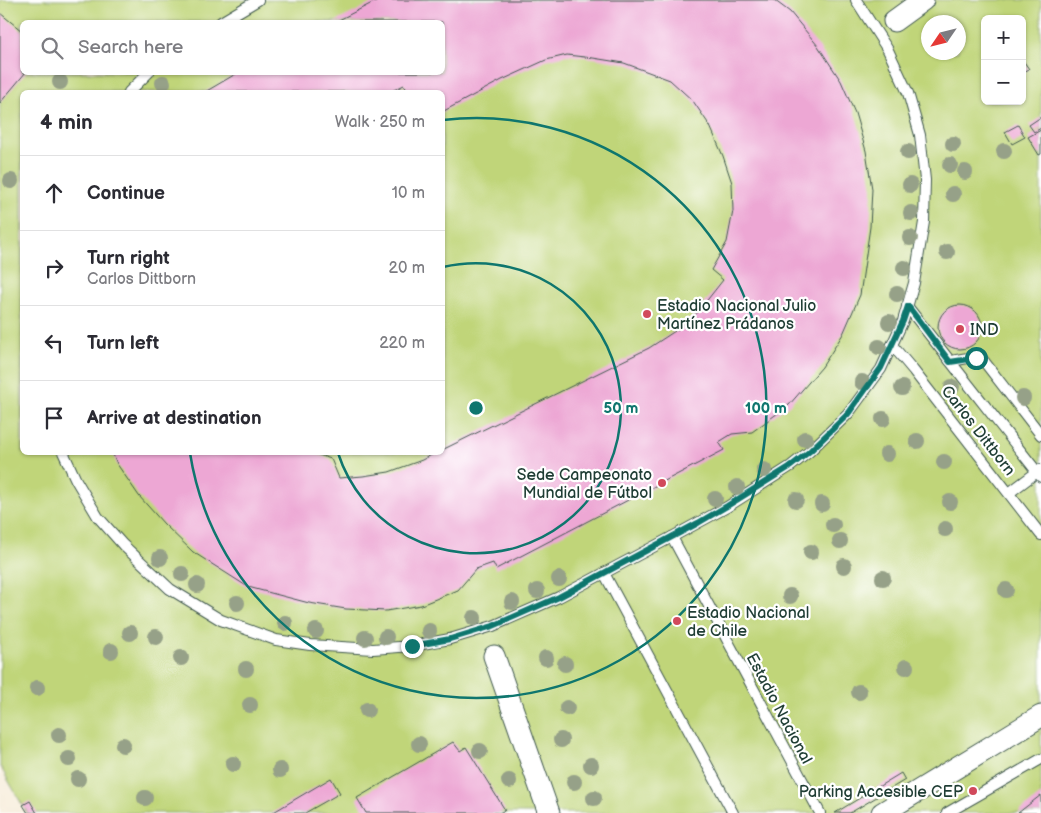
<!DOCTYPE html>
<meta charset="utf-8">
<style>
body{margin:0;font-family:"Balsamiq Sans",sans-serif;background:#f2f2f3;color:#2b2b33}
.controls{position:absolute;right:15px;top:15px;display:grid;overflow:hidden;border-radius:8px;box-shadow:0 1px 4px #0004}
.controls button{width:45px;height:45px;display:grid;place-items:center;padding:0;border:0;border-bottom:1px solid #e1e1e2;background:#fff;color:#2b2b33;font:25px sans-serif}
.compass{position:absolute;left:921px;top:15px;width:45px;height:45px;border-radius:50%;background:#fff;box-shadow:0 1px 4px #0004;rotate:235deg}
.stop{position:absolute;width:15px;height:15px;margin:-11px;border:4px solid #0f766e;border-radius:50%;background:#fff}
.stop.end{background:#0f766e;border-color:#fff;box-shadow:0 1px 5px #0008}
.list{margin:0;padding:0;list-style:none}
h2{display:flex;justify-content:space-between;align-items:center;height:65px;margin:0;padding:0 20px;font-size:21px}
h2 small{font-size:16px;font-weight:400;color:#7c7c81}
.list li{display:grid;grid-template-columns:32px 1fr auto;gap:15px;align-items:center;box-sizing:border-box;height:75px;padding:0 20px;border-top:1px solid #e1e1e2}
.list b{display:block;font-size:19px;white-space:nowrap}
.list p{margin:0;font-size:16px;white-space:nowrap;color:#7c7c81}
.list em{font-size:16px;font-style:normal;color:#7c7c81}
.icon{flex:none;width:28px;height:28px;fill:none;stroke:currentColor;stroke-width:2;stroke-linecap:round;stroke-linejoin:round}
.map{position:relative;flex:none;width:1041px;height:813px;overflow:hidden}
.search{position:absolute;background:#fff;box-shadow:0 1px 4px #0004;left:20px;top:20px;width:425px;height:55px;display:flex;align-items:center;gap:12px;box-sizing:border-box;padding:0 18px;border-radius:8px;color:#7c7c81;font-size:19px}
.panel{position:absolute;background:#fff;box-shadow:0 1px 4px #0004;left:20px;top:90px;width:425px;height:365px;border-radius:8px}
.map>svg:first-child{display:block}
.green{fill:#c0d579;stroke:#708956;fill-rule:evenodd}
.building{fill:#eda7d4}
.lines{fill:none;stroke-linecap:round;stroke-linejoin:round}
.lane-casing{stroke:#3f574d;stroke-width:12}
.street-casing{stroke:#3f574d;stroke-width:23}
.lane{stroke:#fff;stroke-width:10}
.street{stroke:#fff;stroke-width:21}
.tree{fill:#96a188}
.route{stroke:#0f766e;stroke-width:6}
.ring{fill:none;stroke:#0f766e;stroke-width:2.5}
.poi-dot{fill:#d1495b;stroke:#fff;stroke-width:2}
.labels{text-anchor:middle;stroke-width:4.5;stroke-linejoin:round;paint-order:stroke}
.poi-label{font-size:16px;fill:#1f3d34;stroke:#fff;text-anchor:start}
.street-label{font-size:16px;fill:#1f3d34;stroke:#fff}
.centre{fill:#0f766e;stroke:#fff;stroke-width:2.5}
.ring-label{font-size:15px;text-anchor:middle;font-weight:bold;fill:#0f766e;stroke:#fff;stroke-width:4.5;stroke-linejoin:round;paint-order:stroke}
</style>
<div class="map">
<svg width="1041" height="813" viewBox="0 0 1041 813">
<rect width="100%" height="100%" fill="#fff"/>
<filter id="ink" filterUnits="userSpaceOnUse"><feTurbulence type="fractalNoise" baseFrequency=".02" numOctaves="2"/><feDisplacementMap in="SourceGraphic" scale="10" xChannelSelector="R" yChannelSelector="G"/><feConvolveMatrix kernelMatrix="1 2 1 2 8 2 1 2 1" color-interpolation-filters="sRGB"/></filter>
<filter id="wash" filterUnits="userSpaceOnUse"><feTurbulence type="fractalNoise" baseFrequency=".0096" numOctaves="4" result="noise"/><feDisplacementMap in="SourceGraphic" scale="20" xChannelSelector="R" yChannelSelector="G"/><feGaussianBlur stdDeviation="1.12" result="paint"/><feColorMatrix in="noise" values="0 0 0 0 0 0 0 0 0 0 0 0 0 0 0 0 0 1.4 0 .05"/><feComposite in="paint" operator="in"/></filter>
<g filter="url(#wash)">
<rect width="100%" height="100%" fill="#f7eddb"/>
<!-- green -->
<path class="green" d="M 0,0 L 1041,0 L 1041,813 L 27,813 L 0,766 ZM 985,19 L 1022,19 L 1022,101 L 985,101 ZM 22,22 L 442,22 L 442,72 L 22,72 ZM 928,22 L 958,22 L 958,52 L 928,52 ZM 22,92 L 442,92 L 442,452 L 22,452 Z"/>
<g id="blocks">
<!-- building -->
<g class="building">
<path d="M 378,0 L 774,0 L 790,12 L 818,46 L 841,81 L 855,113 L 866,151 L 872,189 L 870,227 L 860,295 L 843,334 L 822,367 L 789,405 L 752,432 L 732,434 L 719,442 L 724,450 L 496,569 L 493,563 L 476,569 L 458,590 L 421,605 L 386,611 L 346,609 L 309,603 L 248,587 L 193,552 L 164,524 L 139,496 L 117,464 L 112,452 L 310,452 L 331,459 L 339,478 L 363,476 L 389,472 L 422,460 L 437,452 L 442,452 L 442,450 L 649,348 L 678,329 L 697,313 L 723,280 L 711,270 L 727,242 L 733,211 L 732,183 L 723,156 L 710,126 L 693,101 L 670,80 L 624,63 L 593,58 L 567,55 L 546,60 L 502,80 L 442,112 L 442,92 L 408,92 L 404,85 L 390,92 L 205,92 L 239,72 L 442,72 L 442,22 L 335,22 Z"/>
<path d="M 0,13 L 22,31 L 22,72 L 26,72 L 0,103 Z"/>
<path d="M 1022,59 L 1029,69 L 1022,73 Z"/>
<path d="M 1041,117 L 1041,128 L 1034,132 L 1029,125 Z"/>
<path d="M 1018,125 L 1025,137 L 1012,144 L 1005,132 Z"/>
<path d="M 1041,130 L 1041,154 L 1039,155 L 1028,137 Z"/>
<circle cx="960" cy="327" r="22"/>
<path d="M 453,742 L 460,751 L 466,747 L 505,810 L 499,813 L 366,813 L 357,798 Z"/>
<path d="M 901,773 L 905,780 L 850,813 L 835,813 Z"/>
<path d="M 331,778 L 340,793 L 305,813 L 272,813 Z"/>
<path d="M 1041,795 L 1041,813 L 1018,813 Z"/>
<path d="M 30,801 L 37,813 L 28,813 L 23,805 Z"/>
</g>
</g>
</g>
<g filter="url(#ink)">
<use href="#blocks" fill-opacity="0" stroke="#3f574d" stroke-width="1"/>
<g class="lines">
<!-- lane casing -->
<g class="lane-casing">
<g id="lane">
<path d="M 221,22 L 258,0"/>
<path d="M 129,92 L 149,72"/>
<path d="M 907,306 L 950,361 L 1041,477"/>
<path d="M 892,345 L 913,370 L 1041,535"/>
<path d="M 950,361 C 961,360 973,355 983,360 L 1041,435"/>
<path d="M 63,452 L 76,480 L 98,517 L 123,545 L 170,589 L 221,620 L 276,640 L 310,645 L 373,649 L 412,646 L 450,639 L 493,626 L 559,597 L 672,537 L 727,507 L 791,466 L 810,451 L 848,414 L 881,369 L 903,321 L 914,283 L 924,222 L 925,180 L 920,135 L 908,93 L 888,50 L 856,0"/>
<path d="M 1009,493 L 1041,469"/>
<path d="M 672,537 L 820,813"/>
<path d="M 604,573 L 733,813"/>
<path d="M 947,813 L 1041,759"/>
</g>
</g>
<!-- street casing -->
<g class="street-casing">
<g id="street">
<path d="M 894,21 L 923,0"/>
<path d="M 494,656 L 549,813"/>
<path d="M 882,813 L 1041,716"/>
</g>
</g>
<!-- lane -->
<use href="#lane" class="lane"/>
<!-- street -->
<use href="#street" class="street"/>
</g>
<!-- trees -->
<g class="tree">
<circle cx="60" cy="82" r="8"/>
<circle cx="163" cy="83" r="8"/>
<circle cx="953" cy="144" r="8"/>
<circle cx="1004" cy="151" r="8"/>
<circle cx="908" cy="152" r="8"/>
<circle cx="950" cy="165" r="8"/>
<circle cx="965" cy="172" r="8"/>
<circle cx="11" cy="181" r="8"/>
<circle cx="910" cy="185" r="8"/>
<circle cx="953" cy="194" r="8"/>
<circle cx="911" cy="213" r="8"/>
<circle cx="910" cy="238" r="8"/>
<circle cx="947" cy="252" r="8"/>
<circle cx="904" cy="268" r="8"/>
<circle cx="897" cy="294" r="8"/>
<circle cx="889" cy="322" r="8"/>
<circle cx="879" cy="347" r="8"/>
<circle cx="862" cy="382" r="8"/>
<circle cx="952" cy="387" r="8"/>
<circle cx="902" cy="388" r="8"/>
<circle cx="1023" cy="398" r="8"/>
<circle cx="883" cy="419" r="8"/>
<circle cx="805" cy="439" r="8"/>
<circle cx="917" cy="441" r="8"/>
<circle cx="887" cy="454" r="8"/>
<circle cx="944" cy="462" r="8"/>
<circle cx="764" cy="470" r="8"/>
<circle cx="737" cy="487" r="8"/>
<circle cx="715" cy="499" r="8"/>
<circle cx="796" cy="500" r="8"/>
<circle cx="950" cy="502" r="8"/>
<circle cx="822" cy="504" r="8"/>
<circle cx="833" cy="525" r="8"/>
<circle cx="945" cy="529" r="8"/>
<circle cx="840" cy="541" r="8"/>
<circle cx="811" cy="552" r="8"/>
<circle cx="160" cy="558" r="8"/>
<circle cx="844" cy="566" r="8"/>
<circle cx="182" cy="574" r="8"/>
<circle cx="883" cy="578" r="8"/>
<circle cx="559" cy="579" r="8"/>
<circle cx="197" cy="585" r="8"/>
<circle cx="1006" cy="590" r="8"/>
<circle cx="537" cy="591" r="8"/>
<circle cx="790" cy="596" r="8"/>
<circle cx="512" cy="602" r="8"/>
<circle cx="237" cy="603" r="8"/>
<circle cx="474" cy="618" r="8"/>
<circle cx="285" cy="623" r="8"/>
<circle cx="316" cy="631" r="8"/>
<circle cx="429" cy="631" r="8"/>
<circle cx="130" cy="633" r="8"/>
<circle cx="156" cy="637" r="8"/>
<circle cx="386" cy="637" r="8"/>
<circle cx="365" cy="638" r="8"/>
<circle cx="111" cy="651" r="8"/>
<circle cx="181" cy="658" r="8"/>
<circle cx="546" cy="658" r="8"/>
<circle cx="565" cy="664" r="8"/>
<circle cx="906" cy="667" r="8"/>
<circle cx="246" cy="669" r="8"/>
<circle cx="37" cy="688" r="8"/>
<circle cx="859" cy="692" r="8"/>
<circle cx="250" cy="705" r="8"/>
<circle cx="567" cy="708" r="8"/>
<circle cx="367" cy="710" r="8"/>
<circle cx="59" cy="735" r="8"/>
<circle cx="561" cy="740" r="8"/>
<circle cx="419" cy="744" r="8"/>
<circle cx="123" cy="745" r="8"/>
<circle cx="480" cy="751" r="8"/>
<circle cx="69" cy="759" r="8"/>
<circle cx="233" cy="764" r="8"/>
<circle cx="591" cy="765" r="8"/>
<circle cx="280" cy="770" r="8"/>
<circle cx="78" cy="779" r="8"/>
<circle cx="509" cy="781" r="8"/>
<circle cx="574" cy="782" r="8"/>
<circle cx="145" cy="798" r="8"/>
<circle cx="594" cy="798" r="8"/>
</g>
</g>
<g class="lines" filter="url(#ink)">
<!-- route -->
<path class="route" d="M 412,646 L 450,639 L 493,626 L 559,597 L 698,523 L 727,506 L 791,466 L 810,451 L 848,414 L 881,368 L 903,321 L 908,306 L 950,362 L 976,358"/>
</g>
<!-- distance rings -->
<g class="ring">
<path d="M443 267A145 145 0 1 1 338 453"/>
<path d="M443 120A290 290 0 1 1 190 453"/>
</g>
<!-- markers -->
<g class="poi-dot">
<circle cx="647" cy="314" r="5"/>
<circle cx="960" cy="329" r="5"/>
<circle cx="662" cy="483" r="5"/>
<circle cx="677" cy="621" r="5"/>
<circle cx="973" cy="791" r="5"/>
</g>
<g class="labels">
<!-- poi labels -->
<g class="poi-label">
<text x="657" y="311">Estadio Nacional Julio<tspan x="657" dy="18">Martínez Prádanos</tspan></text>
<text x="970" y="335">IND</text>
<text x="652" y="480" text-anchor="end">Sede Campeonato<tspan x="652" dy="18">Mundial de Fútbol</tspan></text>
<text x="687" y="618">Estadio Nacional<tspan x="687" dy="18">de Chile</tspan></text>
<text x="963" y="797" text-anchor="end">Parking Accesible CEP</text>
</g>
<!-- street labels -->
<g class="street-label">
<text transform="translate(979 430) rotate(52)" y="6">Carlos Dittborn</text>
<text transform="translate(780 708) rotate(62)" y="6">Estadio Nacional</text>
</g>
</g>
<circle cx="476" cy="408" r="8" class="centre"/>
<g class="ring-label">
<text x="621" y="413">50 m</text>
<text x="766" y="413">100 m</text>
</g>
</svg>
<div class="controls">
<button>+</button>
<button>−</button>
</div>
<svg class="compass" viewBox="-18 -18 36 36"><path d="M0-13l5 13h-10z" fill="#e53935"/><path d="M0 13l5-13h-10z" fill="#7c7c81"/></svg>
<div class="stop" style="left:976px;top:358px"></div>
<div class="stop end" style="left:412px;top:646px"></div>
<div class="search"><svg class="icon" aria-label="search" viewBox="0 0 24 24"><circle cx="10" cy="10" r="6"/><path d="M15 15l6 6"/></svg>Search here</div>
<section class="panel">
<h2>4 min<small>Walk · 250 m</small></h2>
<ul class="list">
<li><svg class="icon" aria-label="ahead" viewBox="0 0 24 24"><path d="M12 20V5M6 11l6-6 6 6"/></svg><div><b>Continue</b></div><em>10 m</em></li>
<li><svg class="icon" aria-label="right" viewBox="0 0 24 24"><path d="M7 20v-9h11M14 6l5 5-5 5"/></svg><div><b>Turn right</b><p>Carlos Dittborn</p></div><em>20 m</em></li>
<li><svg class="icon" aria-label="left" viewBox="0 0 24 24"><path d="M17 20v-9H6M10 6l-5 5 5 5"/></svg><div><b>Turn left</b></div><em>220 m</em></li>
<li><svg class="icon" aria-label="arrive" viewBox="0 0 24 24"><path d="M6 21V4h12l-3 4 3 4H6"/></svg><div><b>Arrive at destination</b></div></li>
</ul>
</section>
</div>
